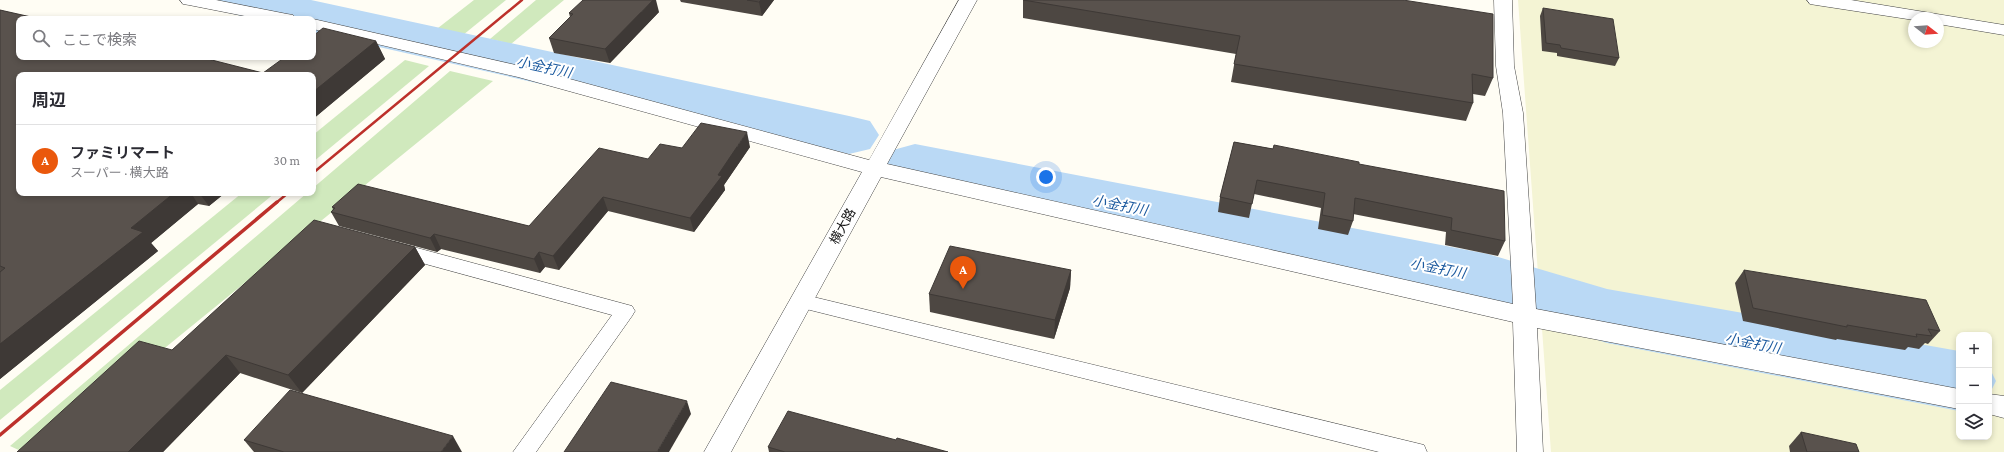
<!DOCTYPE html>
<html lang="ja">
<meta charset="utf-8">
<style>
body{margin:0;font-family:"Crimson Pro","Noto Sans JP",serif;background:#f2f2f3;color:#2b2b33}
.controls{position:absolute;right:12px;bottom:12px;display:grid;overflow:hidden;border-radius:8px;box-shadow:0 2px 6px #0003}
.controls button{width:36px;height:36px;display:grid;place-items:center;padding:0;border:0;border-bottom:1px solid #e1e1e2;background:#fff;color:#2b2b33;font:20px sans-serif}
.compass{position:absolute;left:1908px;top:12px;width:36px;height:36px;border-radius:50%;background:#fff;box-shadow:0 2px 6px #0003;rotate:107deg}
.you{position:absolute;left:1046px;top:177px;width:14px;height:14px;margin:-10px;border:3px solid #fff;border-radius:50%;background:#1a73e8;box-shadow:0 0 0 6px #1a73e833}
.badge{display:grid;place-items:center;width:26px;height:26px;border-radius:50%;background:#ea580c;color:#fff;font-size:13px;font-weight:700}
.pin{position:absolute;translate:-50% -33px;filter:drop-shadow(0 1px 2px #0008)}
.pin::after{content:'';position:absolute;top:21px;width:14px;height:12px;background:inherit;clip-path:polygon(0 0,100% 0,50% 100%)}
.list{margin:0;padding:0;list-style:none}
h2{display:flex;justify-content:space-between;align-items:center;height:52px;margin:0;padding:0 16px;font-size:17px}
h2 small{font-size:13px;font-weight:400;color:#7c7c81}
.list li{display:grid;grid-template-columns:26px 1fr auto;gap:12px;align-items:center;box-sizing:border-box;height:72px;padding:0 16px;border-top:1px solid #e1e1e2}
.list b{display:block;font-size:15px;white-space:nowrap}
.list p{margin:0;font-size:13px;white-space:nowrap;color:#7c7c81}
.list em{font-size:13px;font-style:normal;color:#7c7c81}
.icon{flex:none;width:22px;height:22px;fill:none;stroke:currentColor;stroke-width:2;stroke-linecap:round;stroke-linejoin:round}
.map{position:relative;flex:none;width:2004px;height:452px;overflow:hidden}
.search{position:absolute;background:#fff;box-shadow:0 2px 6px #0003;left:16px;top:16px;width:300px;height:44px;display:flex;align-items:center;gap:10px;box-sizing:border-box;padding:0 14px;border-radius:8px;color:#7c7c81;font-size:15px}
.panel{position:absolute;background:#fff;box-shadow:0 2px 6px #0003;left:16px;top:72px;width:300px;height:124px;border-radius:8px}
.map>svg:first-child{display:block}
.farmland{fill:#f4f4d4;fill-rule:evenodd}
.green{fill:#d0e9bd}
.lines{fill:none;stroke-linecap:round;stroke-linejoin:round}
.river{fill:#bad9f5;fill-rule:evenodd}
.service-casing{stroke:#434343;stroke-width:1}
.minor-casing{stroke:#434343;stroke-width:1}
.service{fill:#fff;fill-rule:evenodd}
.minor{fill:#fff;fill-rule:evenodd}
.rail-far1{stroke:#bd312b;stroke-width:2.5}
.rail{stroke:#bd312b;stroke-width:3.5}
.wall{fill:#4d4742}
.shaded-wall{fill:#3e3936}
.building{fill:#59524d;stroke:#3e3936}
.labels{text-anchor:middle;stroke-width:4;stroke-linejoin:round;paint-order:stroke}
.street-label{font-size:13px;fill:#101010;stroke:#fff}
.water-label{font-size:14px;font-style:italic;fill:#1c5a9f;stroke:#fff}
</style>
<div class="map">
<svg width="2004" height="452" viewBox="0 0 2004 452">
<rect width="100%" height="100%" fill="#fffdf4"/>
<!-- farmland -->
<path class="farmland" d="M 1518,0 L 2004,0 L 2004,452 L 1551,452 ZM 1914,18 L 1938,18 L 1938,42 L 1914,42 ZM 1959,335 L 1989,335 L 1989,437 L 1959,437 Z"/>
<!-- green -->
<g class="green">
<path d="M 474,0 L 506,0 L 463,35 L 438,28 Z"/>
<path d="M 536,0 L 564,0 L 511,44 L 490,39 Z"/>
<path d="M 405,60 L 429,66 L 313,162 L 313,135 Z"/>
<path d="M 450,71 L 493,81 L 37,452 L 23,452 L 10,446 L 307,193 L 313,193 L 313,188 Z"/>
<path d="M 242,193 L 275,193 L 0,420 L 0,390 Z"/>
</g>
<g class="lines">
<!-- river -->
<g class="river">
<path d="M 213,0 L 311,0 L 849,116 L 870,121 L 879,135 L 870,149 L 849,154 L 313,32 L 313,19 L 254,19 L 221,11 Z"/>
<path d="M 915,144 L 1488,254 L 1607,289 L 1959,351 L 1959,411 L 1607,343 L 1485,304 L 893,178 L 884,164 L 893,150 Z"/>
<path d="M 1989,367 L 1996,381 L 1989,395 Z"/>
</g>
<!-- service casing -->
<g class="service-casing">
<g id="service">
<path d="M 395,242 L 632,306 L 635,311 L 632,316 L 536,452 L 513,452 L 612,315 L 389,254 L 386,249 L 389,244 Z"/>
<path d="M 801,294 L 1416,443 L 1424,445 L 1427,452 L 1379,452 L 794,306 L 791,301 L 794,296 Z"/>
</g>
</g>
<!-- minor casing -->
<g class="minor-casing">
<g id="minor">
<path d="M 180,0 L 216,0 L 287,14 L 293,15 L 296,19 L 260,19 L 189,5 L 183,4 Z"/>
<path d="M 959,0 L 977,0 L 887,164 L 1513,304 L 1503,113 L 1496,66 L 1494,0 L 1512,0 L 1514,66 L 1523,113 L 1536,309 L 1959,389 L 1959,409 L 1537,328 L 1543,452 L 1517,452 L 1513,322 L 881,177 L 731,452 L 704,452 L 862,172 L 518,77 L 313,29 L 313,19 L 311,19 L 313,19 L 529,68 L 869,160 Z"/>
<path d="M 1807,0 L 1851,0 L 2004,25 L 2004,35 L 1938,24 L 1938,18 L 1914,18 L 1914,20 L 1816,5 L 1810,4 Z"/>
<path d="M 1989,394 L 2004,396 L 2004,418 L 1989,414 Z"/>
</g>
</g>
<!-- service -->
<use href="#service" class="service"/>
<!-- minor -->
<use href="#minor" class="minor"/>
<!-- rail-far1 -->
<g class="rail-far1">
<path d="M 313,173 L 522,0"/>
<path d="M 276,203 L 288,193"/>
</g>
<!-- rail -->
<path class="rail" d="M 0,435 L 277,202"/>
</g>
<!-- wall -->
<g class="wall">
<path d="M 680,0 L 774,0 L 762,16 L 681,2 Z"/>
<path d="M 1023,0 L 1403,0 L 1493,78 L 1485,96 L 1473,94 L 1473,103 L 1466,121 L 1231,82 L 1236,54 L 1023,18 Z"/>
<path d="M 1543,8 L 1619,58 L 1615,66 L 1557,56 L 1557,53 L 1542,51 L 1540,16 Z"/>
<path d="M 0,10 L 263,73 L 376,41 L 385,59 L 313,119 L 313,75 L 19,193 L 225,193 L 209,206 L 198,204 L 151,243 L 158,251 L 0,379 Z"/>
<path d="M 659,12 L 610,63 L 554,53 L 549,38 L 570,17 L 569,13 Z"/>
<path d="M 1234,142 L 1359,164 L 1505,241 L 1498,256 L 1445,245 L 1446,232 L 1353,214 L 1353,221 L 1348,235 L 1318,229 L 1321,208 L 1254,194 L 1249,218 L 1218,212 L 1220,197 Z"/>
<path d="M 750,147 L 724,185 L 725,190 L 694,232 L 608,211 L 559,270 L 545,267 L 540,273 L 441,249 L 437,252 L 339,226 L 331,212 L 333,209 L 332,207 L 529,226 L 648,159 L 682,148 Z"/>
<path d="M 415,247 L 425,265 L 302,393 L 240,373 L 163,452 L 17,452 L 172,350 Z"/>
<path d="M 1071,270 L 1070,288 L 1054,339 L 930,312 L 929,294 Z"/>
<path d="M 1744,270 L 1940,331 L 1928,344 L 1925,343 L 1919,349 L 1908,347 L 1905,350 L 1837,339 L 1836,340 L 1743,321 L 1735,283 Z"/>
<path d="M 1801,432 L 1859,452 L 1790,452 L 1789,446 Z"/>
<path d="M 244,440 L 462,452 L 254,452 Z"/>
<path d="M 896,440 L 948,452 L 769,452 L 768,447 Z"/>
</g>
<!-- shaded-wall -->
<g class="shaded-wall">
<path d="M 653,0 L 656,0 L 659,12 L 610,63 L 605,49 Z"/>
<path d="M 761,0 L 774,0 L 762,16 L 759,2 Z"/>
<path d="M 376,41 L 385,59 L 313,119 L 313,92 Z"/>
<path d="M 747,132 L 750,147 L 724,185 L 725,190 L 694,232 L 690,218 L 718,175 Z"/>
<path d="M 174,193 L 191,193 L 198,204 L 151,243 L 158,251 L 0,379 L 0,344 L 131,228 Z"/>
<path d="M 199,193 L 225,193 L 209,206 Z"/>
<path d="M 603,197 L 608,211 L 559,270 L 553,256 Z"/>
<path d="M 434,234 L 441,249 L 437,252 L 430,238 Z"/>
<path d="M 415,247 L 425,265 L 302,393 L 288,375 Z"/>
<path d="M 539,252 L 545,267 L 540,273 L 534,259 Z"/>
<path d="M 1071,270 L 1070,288 L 1054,339 L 1055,320 Z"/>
<path d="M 226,355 L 240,373 L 163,452 L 128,452 Z"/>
<path d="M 687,401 L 691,414 L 669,452 L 657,452 Z"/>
<path d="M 453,436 L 462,452 L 441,452 Z"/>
</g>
<!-- building -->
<g class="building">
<path d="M 583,0 L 653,0 L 605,49 L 549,38 L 573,14 L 569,13 Z"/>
<path d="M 747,0 L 761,0 L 759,2 Z"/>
<path d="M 1023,0 L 1403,0 L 1493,14 L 1493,78 L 1472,74 L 1473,103 L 1234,64 L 1240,36 Z"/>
<path d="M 1543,8 L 1613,19 L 1619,58 L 1561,48 L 1560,45 L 1546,43 Z"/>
<path d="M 0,10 L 40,19 L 19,19 L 19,57 L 200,57 L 263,73 L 285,57 L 313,57 L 313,36 L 323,28 L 376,41 L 313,92 L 313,75 L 19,75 L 19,193 L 174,193 L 131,228 L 143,232 L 0,344 L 0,272 L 5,268 L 0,266 Z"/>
<path d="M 701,123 L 747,132 L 718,175 L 722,176 L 690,218 L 603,197 L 553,256 L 539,252 L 534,259 L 434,234 L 430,238 L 331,212 L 335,208 L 332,207 L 358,184 L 529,226 L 599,148 L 648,159 L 660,144 L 682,148 Z"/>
<path d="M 1234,142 L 1273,149 L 1274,145 L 1359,162 L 1359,164 L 1504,191 L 1505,241 L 1451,230 L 1452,218 L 1355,198 L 1353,221 L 1322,215 L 1325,193 L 1257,180 L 1252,204 L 1220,197 Z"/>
<path d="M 314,220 L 415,247 L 288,375 L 226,355 L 128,452 L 17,452 L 139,341 L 172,350 Z"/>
<path d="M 950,246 L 1071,270 L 1055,320 L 929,294 Z"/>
<path d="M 1744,270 L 1926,300 L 1940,331 L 1928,329 L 1932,336 L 1916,334 L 1917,337 L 1847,325 L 1847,327 L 1753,308 Z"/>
<path d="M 611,382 L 687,401 L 657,452 L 564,452 Z"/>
<path d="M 290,390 L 453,436 L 441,452 L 284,452 L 244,440 Z"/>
<path d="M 788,411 L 896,440 L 897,438 L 948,452 L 785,452 L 768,447 Z"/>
<path d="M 1801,432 L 1856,444 L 1859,452 L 1807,452 Z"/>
</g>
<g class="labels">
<!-- street labels -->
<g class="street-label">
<text transform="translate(842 226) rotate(-61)" y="5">横大路</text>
</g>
<!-- water labels -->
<g class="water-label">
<text transform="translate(544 67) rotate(12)" y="5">小金打川</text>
<text transform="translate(1120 205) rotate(11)" y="5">小金打川</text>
<text transform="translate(1438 268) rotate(11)" y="5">小金打川</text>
<text transform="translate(1753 343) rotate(11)" y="5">小金打川</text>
</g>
</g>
</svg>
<div class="controls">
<button>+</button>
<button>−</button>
<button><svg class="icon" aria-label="layers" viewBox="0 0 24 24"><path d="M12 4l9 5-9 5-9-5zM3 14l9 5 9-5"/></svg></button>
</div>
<svg class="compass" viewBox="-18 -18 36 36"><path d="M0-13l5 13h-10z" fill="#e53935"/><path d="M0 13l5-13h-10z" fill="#7c7c81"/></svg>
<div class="you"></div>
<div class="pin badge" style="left:963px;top:289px">A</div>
<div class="search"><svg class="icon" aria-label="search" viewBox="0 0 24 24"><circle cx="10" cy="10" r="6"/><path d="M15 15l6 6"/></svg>ここで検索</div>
<section class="panel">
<h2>周辺<small></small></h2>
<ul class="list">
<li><span class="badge">A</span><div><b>ファミリマート</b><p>スーパー · 横大路</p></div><em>30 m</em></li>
</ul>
</section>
</div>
